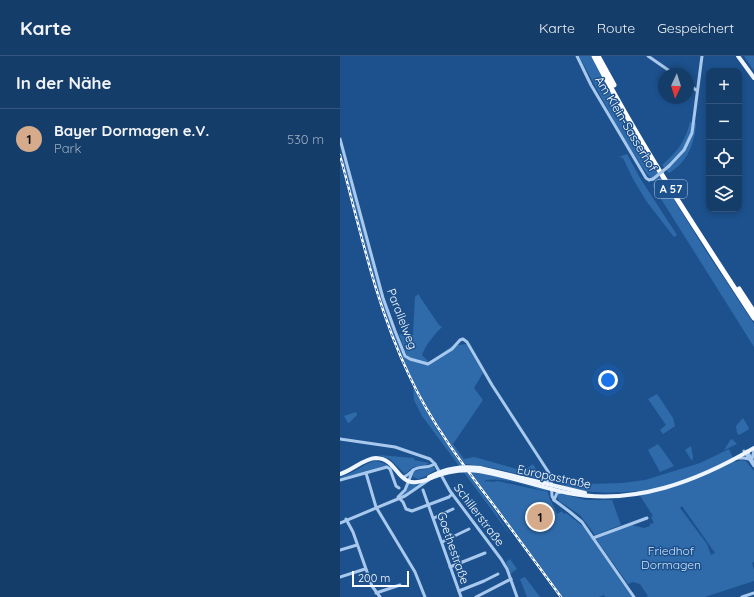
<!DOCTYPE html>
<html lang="de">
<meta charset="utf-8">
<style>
body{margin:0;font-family:Quicksand,sans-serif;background:#1e4470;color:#f1f3f6}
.controls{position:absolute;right:12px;top:12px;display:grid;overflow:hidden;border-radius:8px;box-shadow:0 2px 6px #0003}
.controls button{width:36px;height:36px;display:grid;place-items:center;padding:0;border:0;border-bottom:1px solid #34567e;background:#153d6a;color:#f1f3f6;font:20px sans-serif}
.compass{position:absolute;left:318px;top:12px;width:36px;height:36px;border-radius:50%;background:#153d6a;box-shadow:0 2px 6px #0003;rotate:184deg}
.scale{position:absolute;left:12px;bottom:10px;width:57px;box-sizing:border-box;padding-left:4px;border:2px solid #fff;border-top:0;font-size:11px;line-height:14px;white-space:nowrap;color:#fff;-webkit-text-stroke:3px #1c518d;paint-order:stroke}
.you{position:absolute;left:268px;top:324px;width:14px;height:14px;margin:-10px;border:3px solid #fff;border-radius:50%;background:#1a73e8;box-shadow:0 0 0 6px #1a73e833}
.badge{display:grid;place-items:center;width:26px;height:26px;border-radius:50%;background:#d6ab8b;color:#111;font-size:13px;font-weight:700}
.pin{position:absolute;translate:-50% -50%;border:2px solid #fff;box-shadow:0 1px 4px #0006}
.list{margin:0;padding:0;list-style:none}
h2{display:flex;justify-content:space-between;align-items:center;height:52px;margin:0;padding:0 16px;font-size:17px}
h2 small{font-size:13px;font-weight:400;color:#9daec1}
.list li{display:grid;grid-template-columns:26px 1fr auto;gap:12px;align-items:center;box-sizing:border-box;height:60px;padding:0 16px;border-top:1px solid #34567e}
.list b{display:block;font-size:15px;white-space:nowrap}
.list p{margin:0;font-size:13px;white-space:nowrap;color:#9daec1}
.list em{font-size:13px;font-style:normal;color:#9daec1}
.icon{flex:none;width:22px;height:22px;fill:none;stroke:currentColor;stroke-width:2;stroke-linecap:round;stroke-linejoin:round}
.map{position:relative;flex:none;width:414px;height:541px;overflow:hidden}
header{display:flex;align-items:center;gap:24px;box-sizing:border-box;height:56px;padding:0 20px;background:#153d6a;border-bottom:1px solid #34567e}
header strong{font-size:19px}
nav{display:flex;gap:22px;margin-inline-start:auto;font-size:14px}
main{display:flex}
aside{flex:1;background:#153d6a}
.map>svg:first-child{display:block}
.green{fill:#2f6baa;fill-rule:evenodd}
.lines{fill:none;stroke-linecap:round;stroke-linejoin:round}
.minor{stroke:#a8c9ed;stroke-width:3}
.major{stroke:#eef5ff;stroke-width:4}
.highway{stroke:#fff;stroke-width:5}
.rail-casing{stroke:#fff;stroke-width:2.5}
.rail{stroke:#1c518d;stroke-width:1;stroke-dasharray:3;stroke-linecap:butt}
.minor-bridge{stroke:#a8c9ed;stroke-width:3}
.major-bridge{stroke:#eef5ff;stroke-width:4}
.labels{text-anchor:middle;stroke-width:3;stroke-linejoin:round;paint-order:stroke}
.shield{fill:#1c518d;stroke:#bbcbdd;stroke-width:1}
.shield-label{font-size:11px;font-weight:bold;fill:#fff}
.street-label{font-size:12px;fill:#fff;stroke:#1c518d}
.park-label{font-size:12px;fill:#cee3f9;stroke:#1c518d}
</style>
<header>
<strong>Karte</strong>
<nav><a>Karte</a><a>Route</a><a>Gespeichert</a></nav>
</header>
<main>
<aside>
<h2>In der Nähe<small></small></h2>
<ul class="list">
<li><span class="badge">1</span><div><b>Bayer Dormagen e.V.</b><p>Park</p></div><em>530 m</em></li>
</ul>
</aside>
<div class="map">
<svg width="414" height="541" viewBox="0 0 414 541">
<rect width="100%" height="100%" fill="#1c518d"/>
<!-- green -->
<g class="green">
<path d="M 239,0 L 251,0 L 293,78 L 364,192 L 414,268 L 414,291 L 313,130 L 316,120 L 311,122 L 307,118 L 285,85 Z"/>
<path d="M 404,0 L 414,0 L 414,15 Z"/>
<path d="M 350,66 L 356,67 C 355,87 347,107 329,117 L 322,109 C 338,95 345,86 350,66 Z"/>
<path d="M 287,98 L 300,122 L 337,179 L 334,181 L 307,146 L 293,123 L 283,102 L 279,101 Z"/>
<path d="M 5,104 L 54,276 L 68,303 L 59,278 L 73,279 L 75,241 L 78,238 L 99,269 L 102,271 C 93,280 87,287 82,299 L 89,306 L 112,290 L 126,288 L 143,317 L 134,332 L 143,344 L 113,388 L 124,403 L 134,401 L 181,414 L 186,413 L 193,408 L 199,419 L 206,422 L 204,424 L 148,411 L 125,408 C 104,380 85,352 70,320 C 37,252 22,177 2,105 Z"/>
<path d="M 73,331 L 99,377 L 158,459 L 157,459 L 171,480 L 82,360 L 74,344 Z"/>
<path d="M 317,338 L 333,362 L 335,370 L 323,378 L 320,374 L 326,369 L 308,343 Z"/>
<path d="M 16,356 L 17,359 L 10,366 L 8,367 L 4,360 Z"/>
<path d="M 403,362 L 409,372 L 408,374 L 399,379 L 397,377 L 396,370 Z"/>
<path d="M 391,383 L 393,384 L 397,388 L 384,394 Z"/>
<path d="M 318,388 L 334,410 L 320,416 L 308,394 Z"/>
<path d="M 351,390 L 353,401 L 352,405 L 345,394 Z"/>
<path d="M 389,393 L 395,406 L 402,404 L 406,405 L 414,415 L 414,506 L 412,507 L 414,514 L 414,525 L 365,541 L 306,541 L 308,540 L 300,528 L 293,526 L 288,528 L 256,483 L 291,469 L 304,472 L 310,470 L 310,468 L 314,467 L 311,461 L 313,460 L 297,435 C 277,437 231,439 216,425 L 217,423 L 248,428 L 282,427 L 305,424 L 360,407 ZM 342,450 L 375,497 L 371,499 L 367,488 L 340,452 Z"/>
<path d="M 38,399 L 74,402 L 74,404 L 89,407 L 85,410 L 73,411 L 65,418 L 50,403 Z"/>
<path d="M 34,405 C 40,406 44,406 49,411 L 0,422 L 0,421 C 13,418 22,409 34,405 Z"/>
<path d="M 92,411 L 95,412 L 95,414 L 84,421 L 89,419 L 78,423 L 73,421 L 73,416 C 77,413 86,414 92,411 Z"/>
<path d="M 130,416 L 147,418 L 206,434 L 209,436 C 188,431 167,421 146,424 L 144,426 L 147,425 L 153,426 L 157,425 L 208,436 C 209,445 215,450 217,458 L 222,455 L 224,458 L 226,457 L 244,471 L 292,541 L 265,541 L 264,539 L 259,541 L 222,541 Z"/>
<path d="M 69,427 L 84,427 L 66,438 L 59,441 L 65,436 Z"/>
<path d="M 220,437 L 245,444 L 272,444 L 281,469 L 255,479 L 240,459 L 219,445 L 217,440 Z"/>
<path d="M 170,503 L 177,513 L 170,518 L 166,506 Z"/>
<path d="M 185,521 L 200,541 L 187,541 L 180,523 Z"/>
</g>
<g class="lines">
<!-- minor -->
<g class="minor">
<path d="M 237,0 L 251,29 L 306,122 L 309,124 L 313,123"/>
<path d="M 308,0 L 334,18"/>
<path d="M 348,28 L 356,34"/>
<path d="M 0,83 L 43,242 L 55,275 L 65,300 L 70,303 L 88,308 L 112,293 L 120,284 L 123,283 L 127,286 L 152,329 L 209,417 L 211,423 L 212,440 L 214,444 L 230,456 L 242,466 L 294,541"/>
<path d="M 329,110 L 344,94 L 352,77 L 362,0"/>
<path d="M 0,383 L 55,391 L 90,403 L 95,408 L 110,435 L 161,503 L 167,513 L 177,541"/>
<path d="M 404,395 L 414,410"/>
<path d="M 407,395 L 413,406"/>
<path d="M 397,402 L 404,402 L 409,403"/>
<path d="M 412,403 L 414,394"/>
<path d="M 26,417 L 36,451 L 75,516 L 85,541"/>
<path d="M 64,421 C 69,419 71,415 75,413 C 81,410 86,413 95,408"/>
<path d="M 0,424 L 47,411 L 50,413 L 56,430 L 59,432"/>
<path d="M 202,427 L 208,425 L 209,418"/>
<path d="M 83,434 L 121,541"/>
<path d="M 58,441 L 65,434 L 73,414"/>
<path d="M 59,442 L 63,446 L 66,453 L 72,455 L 109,441 L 112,438"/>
<path d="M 214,444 L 217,437 L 221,436"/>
<path d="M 94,462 L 113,453"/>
<path d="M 6,463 L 13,476 L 32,530 L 40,541"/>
<path d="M 0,467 L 65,440 L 90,423"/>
<path d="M 253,482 L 307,462"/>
<path d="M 102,486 L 129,473"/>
<path d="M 0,494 L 17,489"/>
<path d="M 110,511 L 145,497"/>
<path d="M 0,521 L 25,513"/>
<path d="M 119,535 L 144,525 L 158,518"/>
<path d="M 36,537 L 60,529"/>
<path d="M 136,541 L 171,523"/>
<path d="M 402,541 L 414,537"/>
</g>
<!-- major -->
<g class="major">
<path d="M 398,0 L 414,22"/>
<path d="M 140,412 L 245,437"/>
<path d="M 139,415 C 170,420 198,431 228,437 C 294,450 358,425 414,392"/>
<path d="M 0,418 C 12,415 24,402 36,402 C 62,403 54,438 91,422"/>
</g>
<!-- highway -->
<g class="highway">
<path d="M 254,0 C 301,91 358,176 414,262"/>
<path d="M 258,0 L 274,29"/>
<path d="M 399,233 L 414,256"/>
</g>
<!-- rail casing -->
<g class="rail-casing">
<path id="rail" d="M 0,99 C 20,173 36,250 69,319 C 91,367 123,409 155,451 C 177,481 199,511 221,541"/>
</g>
<!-- rail -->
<use href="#rail" class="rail"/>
<!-- minor-bridge -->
<path class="minor-bridge" d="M 313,123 L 329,110"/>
<!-- major-bridge -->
<g class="major-bridge">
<path d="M 89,421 C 106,412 121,410 140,412"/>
<path d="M 91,422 C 107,415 122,413 139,415"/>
</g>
</g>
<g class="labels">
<!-- shield labels -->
<rect class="shield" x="315" y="124" width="32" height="18" rx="3"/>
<g class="shield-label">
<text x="331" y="137">A 57</text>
</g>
<!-- street labels -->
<g class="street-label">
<text transform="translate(286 68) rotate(59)" y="4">Am Klein-Sasserhof</text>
<text transform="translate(62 263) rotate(69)" y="4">Parallelweg</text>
<text transform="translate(214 421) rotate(12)" y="4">Europastraße</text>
<text transform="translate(139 459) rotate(53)" y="4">Schillerstraße</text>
<text transform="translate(113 492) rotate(71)" y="4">Goethestraße</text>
</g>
<!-- park labels -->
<g class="park-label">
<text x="331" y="499">Friedhof<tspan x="331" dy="14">Dormagen</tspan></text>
</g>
</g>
</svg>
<div class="controls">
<button>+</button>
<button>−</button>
<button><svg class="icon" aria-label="locate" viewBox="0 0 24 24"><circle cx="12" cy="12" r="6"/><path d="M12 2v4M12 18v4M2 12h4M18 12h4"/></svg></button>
<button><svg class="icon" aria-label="layers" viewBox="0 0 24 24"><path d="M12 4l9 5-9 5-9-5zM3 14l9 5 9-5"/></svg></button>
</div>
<svg class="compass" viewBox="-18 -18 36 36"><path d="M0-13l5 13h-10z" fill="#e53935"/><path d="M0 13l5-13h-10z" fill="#9daec1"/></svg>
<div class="scale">200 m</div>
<div class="you"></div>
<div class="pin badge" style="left:200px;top:461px">1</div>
</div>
</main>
